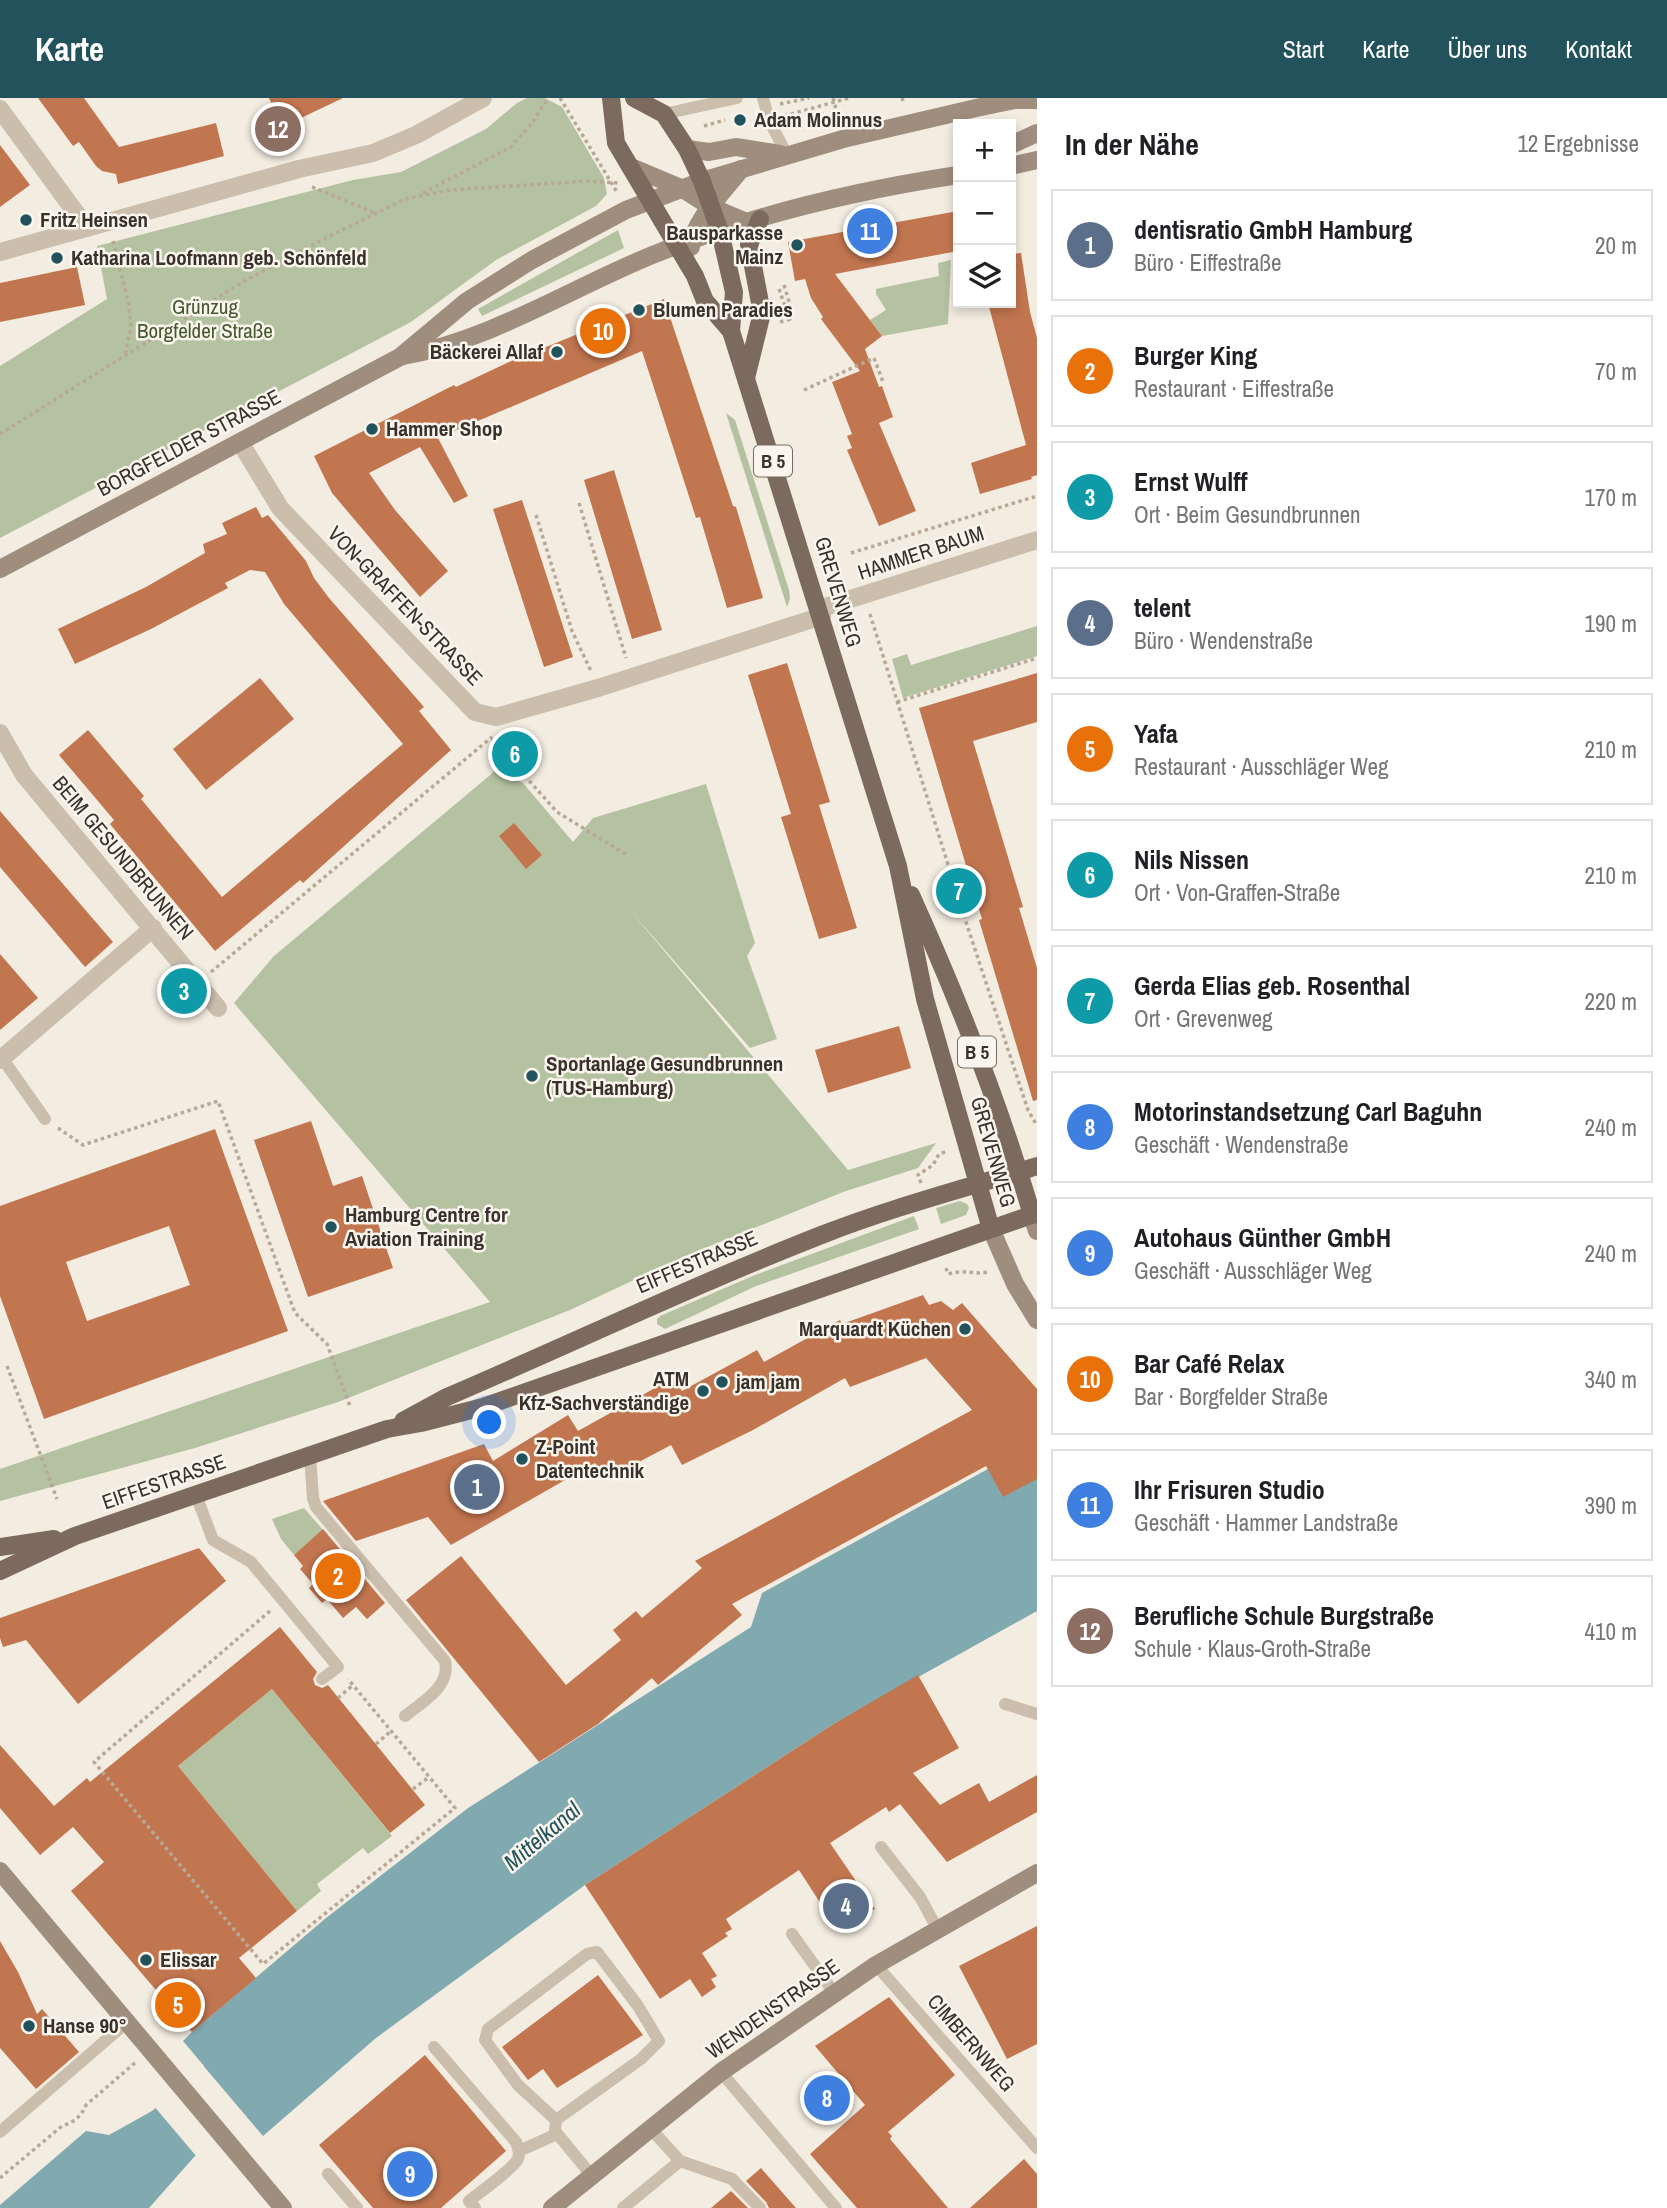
<!DOCTYPE html>
<html lang="de">
<meta charset="utf-8">
<style>
body{margin:0;font-family:"Archivo Narrow",sans-serif;background:#f6f6f6;color:#202124}
.controls{position:absolute;right:21px;top:21px;display:grid;overflow:hidden;border-radius:0px;box-shadow:0 4px 10px #0003}
.controls button{width:63px;height:63px;display:grid;place-items:center;padding:0;border:0;border-bottom:2px solid #e0e0e0;background:#fff;color:#202124;font:35px sans-serif}
.you{position:absolute;left:490px;top:1325px;width:24px;height:24px;margin:-18px;border:5px solid #fff;border-radius:50%;background:#1a73e8;box-shadow:0 0 0 10px #1a73e833}
.badge{display:grid;place-items:center;width:46px;height:46px;border-radius:50%;background:#22525b;color:#fff;font-size:23px;font-weight:700}
.pin{position:absolute;translate:-50% -50%;border:4px solid #fff;box-shadow:0 2px 7px #0006}
.list{margin:0;padding:0;list-style:none}
h2{display:flex;justify-content:space-between;align-items:center;height:91px;margin:0;padding:0 28px;font-size:30px}
h2 small{font-size:23px;font-weight:400;color:#757577}
.list li{display:grid;grid-template-columns:46px 1fr auto;gap:21px;align-items:center;box-sizing:border-box;height:112px;margin:0 14px 14px;padding:0 14px;border:2px solid #e0e0e0;border-radius:0px}
.list b{display:block;font-size:26px;white-space:nowrap}
.list p{margin:0;font-size:23px;white-space:nowrap;color:#757577}
.list em{font-size:23px;font-style:normal;color:#757577}
.icon{flex:none;width:38px;height:38px;fill:none;stroke:currentColor;stroke-width:2;stroke-linecap:round;stroke-linejoin:round}
.map{position:relative;flex:none;width:1037px;height:2110px;overflow:hidden}
header{display:flex;align-items:center;gap:42px;box-sizing:border-box;height:98px;padding:0 35px;background:#22525b;color:#fff}
header strong{font-size:33px}
nav{display:flex;gap:38px;margin-inline-start:auto;font-size:24px}
main{display:flex}
aside{flex:1;background:#fff}
.map>svg:first-child{display:block}
.green{fill:#b4c2a1}
.water{fill:#81a9b0}
.pier{fill:#f3ece1}
.building{fill:#c27650;fill-rule:evenodd}
.lines{fill:none;stroke-linecap:round;stroke-linejoin:round}
.path{stroke:#b7a897;stroke-width:3.5;stroke-dasharray:3.5 3.5;stroke-linecap:butt}
.lane{stroke:#cbbead;stroke-width:12}
.street{stroke:#cbbead;stroke-width:18}
.secondary{stroke:#9f8d7e;stroke-width:18}
.primary{stroke:#7b6a5d;stroke-width:18}
.poi-dot{fill:#22525b;stroke:#faf6ee;stroke-width:2.5}
.labels{text-anchor:middle;stroke-width:5;stroke-linejoin:round;paint-order:stroke}
.shield{fill:#faf6ee;stroke:#746c66;stroke-width:2}
.shield-label{font-size:19px;font-weight:bold;fill:#3a312b}
.poi-label{font-size:21px;font-weight:bold;fill:#3a312b;stroke:#faf6ee;text-anchor:start}
.park-label{font-size:21px;fill:#455830;stroke:#faf6ee}
.street-label{font-size:21px;fill:#3a312b;stroke:#faf6ee}
.water-label{font-size:23px;font-style:italic;fill:#22525b;stroke:#faf6ee}
</style>
<header>
<strong>Karte</strong>
<nav><a>Start</a><a>Karte</a><a>Über uns</a><a>Kontakt</a></nav>
</header>
<main>
<div class="map">
<svg width="1037" height="2110" viewBox="0 0 1037 2110">
<rect width="100%" height="100%" fill="#f3ece1"/>
<!-- green -->
<g class="green">
<path d="M 527,0 L 545,0 L 562,9 L 604,80 L 607,96 L 596,108 L 496,162 L 411,224 L 0,440 L 0,268 L 107,201 L 97,148 L 353,82 L 401,74 L 486,31 L 517,5 Z"/>
<path d="M 618,132 L 624,150 L 482,218 L 478,211 Z"/>
<path d="M 951,162 L 948,226 L 882,238 L 870,222 L 886,212 L 876,196 L 876,191 L 939,178 L 938,165 Z"/>
<path d="M 726,315 L 735,322 L 789,492 L 790,501 L 787,509 Z"/>
<path d="M 1037,528 L 1037,558 L 903,600 L 892,561 L 907,556 L 911,567 Z"/>
<path d="M 495,673 L 523,685 L 573,744 L 593,720 L 706,686 L 755,845 L 747,858 L 777,941 L 750,950 L 629,811 L 848,1072 L 936,1045 L 918,1070 L 843,1094 L 683,1159 L 570,1212 L 338,1304 L 195,1350 L 0,1403 L 0,1371 L 490,1204 L 234,905 L 274,858 Z"/>
<path d="M 960,1103 L 967,1106 L 969,1110 L 966,1117 L 941,1126 L 936,1110 Z"/>
<path d="M 914,1118 L 919,1131 L 756,1188 L 665,1231 L 657,1226 L 657,1221 L 660,1218 L 755,1177 Z"/>
<path d="M 304,1410 L 323,1432 L 294,1457 L 281,1441 L 272,1421 Z"/>
<path d="M 272,1591 L 392,1738 L 368,1756 L 363,1750 L 317,1786 L 321,1793 L 297,1813 L 178,1668 Z"/>
</g>
<!-- water -->
<path class="water" d="M 1037,1344 L 1037,1513 L 832,1627 L 585,1787 L 376,1940 L 263,2038 L 245,2017 L 194,2059 L 149,2110 L 0,2110 L 0,2107 L 86,2033 L 109,2037 L 152,2013 L 204,1968 L 183,1943 L 192,1934 L 326,1820 L 468,1710 L 751,1529 L 762,1495 Z"/>
<!-- pier -->
<path class="pier" d="M 201,1965 L 246,2018 L 197,2059 L 153,2007 Z"/>
<!-- building -->
<g class="building">
<path d="M 38,0 L 84,0 L 119,49 L 216,25 L 224,58 L 118,86 L 116,76 L 102,73 L 96,68 L 79,44 L 73,48 Z"/>
<path d="M 269,0 L 343,0 L 282,29 Z"/>
<path d="M 0,47 L 30,87 L 0,109 Z"/>
<path d="M 958,113 L 958,153 L 835,176 L 882,238 L 865,251 L 879,289 L 882,288 L 893,319 L 879,325 L 916,413 L 879,428 L 847,352 L 852,350 L 847,338 L 852,336 L 832,284 L 860,273 L 821,221 L 823,219 L 811,200 L 805,181 L 795,183 L 788,144 Z"/>
<path d="M 1021,155 L 1030,214 L 1037,240 L 1037,377 L 1031,379 L 1032,381 L 980,396 L 971,365 L 1026,347 L 988,205 L 1011,205 L 1011,156 Z"/>
<path d="M 77,169 L 85,207 L 0,224 L 0,185 Z"/>
<path d="M 664,201 L 733,408 L 736,409 L 763,500 L 727,510 L 700,419 L 696,420 L 642,253 L 438,340 L 468,398 L 454,405 L 420,349 L 369,375 L 395,412 L 448,473 L 420,499 L 332,395 L 314,358 L 454,287 L 456,289 L 509,264 Z"/>
<path d="M 614,372 L 662,532 L 632,541 L 584,382 Z"/>
<path d="M 522,402 L 573,559 L 544,569 L 493,411 Z"/>
<path d="M 256,409 L 262,420 L 268,417 L 306,463 L 314,480 L 329,500 L 424,609 L 419,613 L 451,652 L 303,785 L 300,782 L 215,853 L 110,726 L 114,722 L 59,657 L 88,632 L 144,698 L 141,701 L 222,799 L 403,646 L 284,506 L 265,474 L 250,472 L 225,485 L 228,490 L 151,531 L 75,566 L 58,531 L 146,489 L 205,455 L 203,446 L 227,436 L 222,425 Z"/>
<path d="M 787,565 L 830,704 L 819,707 L 857,830 L 819,841 L 781,719 L 791,716 L 748,577 Z"/>
<path d="M 1037,575 L 1037,624 L 973,643 L 1023,809 L 1019,810 L 1037,870 L 1037,1002 L 1033,1003 L 979,822 L 982,821 L 919,610 Z"/>
<path d="M 260,580 L 294,621 L 206,692 L 173,651 Z"/>
<path d="M 0,713 L 113,844 L 85,869 L 0,769 Z"/>
<path d="M 514,725 L 542,757 L 526,771 L 499,738 Z"/>
<path d="M 0,856 L 38,900 L 0,932 Z"/>
<path d="M 899,928 L 911,970 L 828,995 L 815,952 Z"/>
<path d="M 311,1023 L 333,1088 L 362,1078 L 393,1170 L 308,1199 L 254,1042 Z"/>
<path d="M 215,1031 L 288,1233 L 44,1321 L 0,1198 L 0,1108 ZM 169,1128 L 190,1187 L 87,1223 L 66,1164 Z"/>
<path d="M 923,1197 L 929,1207 L 941,1203 L 953,1212 L 962,1205 L 1037,1291 L 1037,1381 L 1003,1399 L 986,1368 L 732,1506 L 742,1517 L 658,1587 L 652,1580 L 598,1626 L 539,1664 L 406,1502 L 461,1458 L 566,1587 L 621,1542 L 613,1532 L 636,1513 L 642,1520 L 702,1470 L 695,1463 L 972,1312 L 926,1260 L 850,1289 L 845,1280 L 753,1332 L 682,1367 L 671,1347 L 605,1382 L 595,1365 L 451,1447 L 428,1419 L 356,1443 L 323,1403 L 484,1346 L 493,1363 L 568,1317 L 578,1333 L 673,1280 L 682,1293 L 757,1252 L 764,1264 L 840,1222 L 842,1226 Z"/>
<path d="M 323,1431 L 385,1505 L 367,1521 L 356,1509 L 343,1520 L 327,1501 L 322,1505 L 309,1490 L 313,1486 L 300,1471 L 303,1468 L 294,1457 Z"/>
<path d="M 199,1450 L 226,1483 L 78,1606 L 26,1542 L 3,1549 L 0,1540 L 0,1520 Z"/>
<path d="M 280,1529 L 317,1574 L 313,1581 L 315,1587 L 322,1590 L 328,1587 L 425,1707 L 390,1735 L 272,1591 L 178,1668 L 297,1813 L 239,1860 L 256,1880 L 192,1934 L 71,1793 L 104,1764 L 73,1729 L 40,1757 L 0,1710 L 0,1647 L 54,1708 L 87,1680 L 90,1684 Z"/>
<path d="M 918,1577 L 959,1650 L 913,1675 L 940,1707 L 979,1685 L 989,1704 L 1037,1677 L 1037,1714 L 947,1764 L 900,1706 L 889,1714 L 886,1709 L 830,1745 L 875,1811 L 839,1834 L 799,1772 L 726,1821 L 732,1831 L 725,1835 L 728,1838 L 702,1855 L 717,1878 L 711,1881 L 716,1889 L 702,1899 L 690,1881 L 660,1901 L 585,1787 L 832,1627 Z"/>
<path d="M 1037,1828 L 1037,1946 L 1007,1961 L 959,1868 Z"/>
<path d="M 0,1843 L 18,1874 L 37,1916 L 42,1911 L 79,1954 L 36,1991 L 0,1950 Z"/>
<path d="M 598,1877 L 643,1937 L 557,1990 L 543,1971 L 528,1982 L 502,1949 Z"/>
<path d="M 889,1899 L 955,1977 L 888,2034 L 892,2038 L 890,2041 L 948,2110 L 857,2110 L 810,2056 L 865,2007 L 815,1948 Z"/>
<path d="M 425,1957 L 506,2053 L 441,2110 L 373,2110 L 319,2047 Z"/>
<path d="M 1024,2061 L 1037,2076 L 1037,2110 L 970,2110 Z"/>
<path d="M 761,2070 L 796,2110 L 769,2110 L 766,2104 L 746,2083 Z"/>
<path d="M 731,2093 L 748,2110 L 711,2110 Z"/>
</g>
<g class="lines">
<!-- path -->
<g class="path">
<path d="M 560,0 L 617,94"/>
<path d="M 833,0 L 837,15 L 839,14"/>
<path d="M 902,0 L 903,3"/>
<path d="M 780,6 L 809,0"/>
<path d="M 784,18 L 849,0"/>
<path d="M 704,28 L 725,22"/>
<path d="M 312,89 L 375,115"/>
<path d="M 423,95 L 511,49 L 532,25 L 548,0"/>
<path d="M 113,143 L 129,207 L 131,229 L 125,257"/>
<path d="M 779,191 L 789,220"/>
<path d="M 780,224 L 790,221 L 791,210 L 784,187"/>
<path d="M 804,292 L 874,260 L 883,284"/>
<path d="M 0,336 L 241,185 L 304,151 L 405,101 L 450,92 L 587,83 L 619,85"/>
<path d="M 579,405 L 626,560"/>
<path d="M 536,417 L 572,533 L 591,573"/>
<path d="M 851,455 L 1037,398"/>
<path d="M 870,516 L 965,821 L 1028,1012 L 1036,1026"/>
<path d="M 897,604 L 1037,560"/>
<path d="M 492,641 L 557,714 L 627,757"/>
<path d="M 211,874 L 492,639"/>
<path d="M 58,1030 L 83,1047 L 218,1003 L 295,1215 L 327,1246 L 350,1308"/>
<path d="M 921,1085 L 918,1077 L 933,1067 L 939,1056 L 948,1053"/>
<path d="M 946,1170 L 948,1176 C 965,1171 975,1177 988,1174"/>
<path d="M 7,1268 L 57,1401"/>
<path d="M 270,1513 L 94,1664 L 263,1866 L 455,1710 L 348,1581"/>
<path d="M 338,1600 L 353,1587"/>
<path d="M 376,1646 L 391,1633"/>
<path d="M 413,1691 L 429,1679"/>
<path d="M 0,2080 L 62,2028 C 74,2024 81,2019 86,2007 L 136,1964"/>
</g>
<!-- lane -->
<g class="lane">
<path d="M 763,0 L 769,22 L 787,57"/>
<path d="M 664,16 L 737,0"/>
<path d="M 2,960 L 45,1021"/>
<path d="M 310,1358 L 313,1400 L 316,1409 L 445,1563 C 451,1589 422,1604 405,1618"/>
<path d="M 196,1397 L 213,1442 L 251,1464 L 338,1569 L 322,1581"/>
<path d="M 1005,1606 L 1037,1616"/>
<path d="M 881,1749 L 920,1799 L 938,1832"/>
<path d="M 792,1836 L 835,1896"/>
<path d="M 876,1867 L 1037,2050"/>
<path d="M 434,1949 L 516,2044 C 518,2049 520,2055 518,2061 C 513,2071 479,2095 469,2103 L 475,2110"/>
<path d="M 721,1974 L 836,2110"/>
<path d="M 556,2022 L 518,1987 L 485,1942 L 488,1931 L 587,1856 L 597,1854 L 638,1908 L 659,1943 L 641,1961 L 556,2022 L 555,2033 L 592,2078"/>
<path d="M 651,2031 L 680,2063 L 732,2081 L 760,2110"/>
<path d="M 0,2034 L 127,1924"/>
<path d="M 519,2053 L 557,2036"/>
<path d="M 328,2076 L 357,2110"/>
<path d="M 623,2110 L 680,2063"/>
</g>
<!-- street -->
<g class="street">
<path d="M 0,11 L 87,130"/>
<path d="M 0,154 L 299,71 L 373,55 L 416,37 L 483,0"/>
<path d="M 240,344 L 280,410 L 475,614 L 496,619 L 598,590 L 822,518"/>
<path d="M 819,511 L 1037,442"/>
<path d="M 0,635 L 24,677 L 218,910"/>
<path d="M 0,962 L 153,830"/>
</g>
<!-- secondary -->
<g class="secondary">
<path d="M 1011,47 L 1037,35"/>
<path d="M 687,51 L 709,54 L 736,49 L 780,56"/>
<path d="M 1011,68 L 1037,62"/>
<path d="M 631,69 L 681,90 L 711,109 L 749,125"/>
<path d="M 691,149 C 692,124 726,91 741,71"/>
<path d="M 403,258 C 490,242 568,192 650,158 C 748,118 853,93 958,77"/>
<path d="M 0,471 L 400,259 L 467,203 L 532,162 L 626,112 L 702,83 L 843,41 L 976,10 L 1015,2 L 1037,2"/>
<path d="M 1032,1117 L 1037,1133"/>
<path d="M 991,1131 L 1015,1186 L 1037,1222"/>
<path d="M 0,1773 L 283,2110"/>
<path d="M 552,2110 L 721,1974 L 876,1867 L 1037,1775"/>
</g>
<!-- primary -->
<g class="primary">
<path d="M 611,0 L 616,45 L 695,178 L 705,203 L 731,233"/>
<path d="M 634,0 L 664,16 L 687,51 L 702,83 L 720,134 L 734,194 L 731,233 L 898,768 L 925,901 L 991,1131"/>
<path d="M 746,280 L 762,215 L 749,147 L 760,121"/>
<path d="M 911,797 C 958,901 1000,1007 1032,1117"/>
<path d="M 403,1323 L 447,1299 C 573,1245 696,1186 824,1136 C 893,1109 966,1090 1037,1068"/>
<path d="M 0,1449 L 54,1441"/>
<path d="M 0,1473 L 75,1438 L 387,1331 L 421,1325 L 483,1309 L 1037,1115"/>
</g>
</g>
<!-- markers -->
<g class="poi-dot">
<circle cx="740" cy="22" r="7"/>
<circle cx="26" cy="122" r="7"/>
<circle cx="797" cy="147" r="7"/>
<circle cx="57" cy="160" r="7"/>
<circle cx="639" cy="212" r="7"/>
<circle cx="557" cy="254" r="7"/>
<circle cx="372" cy="331" r="7"/>
<circle cx="532" cy="978" r="7"/>
<circle cx="331" cy="1129" r="7"/>
<circle cx="965" cy="1231" r="7"/>
<circle cx="722" cy="1284" r="7"/>
<circle cx="703" cy="1293" r="7"/>
<circle cx="522" cy="1361" r="7"/>
<circle cx="146" cy="1862" r="7"/>
<circle cx="29" cy="1928" r="7"/>
</g>
<g class="labels">
<!-- shield labels -->
<g class="shield">
<rect x="754" y="347.5" width="38" height="31" rx="5"/>
<rect x="958" y="938.5" width="38" height="31" rx="5"/>
</g>
<g class="shield-label">
<text x="773" y="370">B 5</text>
<text x="977" y="961">B 5</text>
</g>
<!-- poi labels -->
<g class="poi-label">
<text x="754" y="29">Adam Molinnus</text>
<text x="40" y="129">Fritz Heinsen</text>
<text x="783" y="142" text-anchor="end">Bausparkasse<tspan x="783" dy="24">Mainz</tspan></text>
<text x="71" y="167">Katharina Loofmann geb. Schönfeld</text>
<text x="653" y="219">Blumen Paradies</text>
<text x="543" y="261" text-anchor="end">Bäckerei Allaf</text>
<text x="386" y="338">Hammer Shop</text>
<text x="546" y="973">Sportanlage Gesundbrunnen<tspan x="546" dy="24">(TUS-Hamburg)</tspan></text>
<text x="345" y="1124">Hamburg Centre for<tspan x="345" dy="24">Aviation Training</tspan></text>
<text x="951" y="1238" text-anchor="end">Marquardt Küchen</text>
<text x="689" y="1288" text-anchor="end">ATM<tspan x="689" dy="24">Kfz-Sachverständige</tspan></text>
<text x="736" y="1291">jam jam</text>
<text x="536" y="1356">Z-Point<tspan x="536" dy="24">Datentechnik</tspan></text>
<text x="160" y="1869">Elissar</text>
<text x="43" y="1935">Hanse 90°</text>
</g>
<!-- park labels -->
<g class="park-label">
<text x="205" y="216">Grünzug<tspan x="205" dy="24">Borgfelder Straße</tspan></text>
</g>
<!-- street labels -->
<g class="street-label">
<text transform="translate(189 345) rotate(-28)" y="7">BORGFELDER STRASSE</text>
<text transform="translate(921 455) rotate(-18)" y="7">HAMMER BAUM</text>
<text transform="translate(838 494) rotate(73)" y="7">GREVENWEG</text>
<text transform="translate(405 508) rotate(46)" y="7">VON-GRAFFEN-STRASSE</text>
<text transform="translate(123 760) rotate(50)" y="7">BEIM GESUNDBRUNNEN</text>
<text transform="translate(993 1054) rotate(74)" y="7">GREVENWEG</text>
<text transform="translate(697 1164) rotate(-23)" y="7">EIFFESTRASSE</text>
<text transform="translate(164 1384) rotate(-19)" y="7">EIFFESTRASSE</text>
<text transform="translate(773 1911) rotate(-35)" y="7">WENDENSTRASSE</text>
<text transform="translate(971 1945) rotate(49)" y="7">CIMBERNWEG</text>
</g>
<!-- water labels -->
<g class="water-label">
<text transform="translate(542 1738) rotate(-40)" y="8">Mittelkanal</text>
</g>
</g>
</svg>
<div class="controls">
<button>+</button>
<button>−</button>
<button><svg class="icon" aria-label="layers" viewBox="0 0 24 24"><path d="M12 4l9 5-9 5-9-5zM3 14l9 5 9-5"/></svg></button>
</div>
<div class="you"></div>
<div class="pin badge" style="left:477px;top:1389px;background:#5c6f8a">1</div>
<div class="pin badge" style="left:338px;top:1478px;background:#e8710a">2</div>
<div class="pin badge" style="left:184px;top:893px;background:#0f9aa8">3</div>
<div class="pin badge" style="left:846px;top:1808px;background:#5c6f8a">4</div>
<div class="pin badge" style="left:178px;top:1907px;background:#e8710a">5</div>
<div class="pin badge" style="left:515px;top:656px;background:#0f9aa8">6</div>
<div class="pin badge" style="left:959px;top:793px;background:#0f9aa8">7</div>
<div class="pin badge" style="left:827px;top:2000px;background:#3f7fe0">8</div>
<div class="pin badge" style="left:410px;top:2076px;background:#3f7fe0">9</div>
<div class="pin badge" style="left:603px;top:233px;background:#e8710a">10</div>
<div class="pin badge" style="left:870px;top:133px;background:#3f7fe0">11</div>
<div class="pin badge" style="left:278px;top:31px;background:#8d6e63">12</div>
</div>
<aside>
<h2>In der Nähe<small>12 Ergebnisse</small></h2>
<ul class="list">
<li><span class="badge" style="background:#5c6f8a">1</span><div><b>dentisratio GmbH Hamburg</b><p>Büro · Eiffestraße</p></div><em>20 m</em></li>
<li><span class="badge" style="background:#e8710a">2</span><div><b>Burger King</b><p>Restaurant · Eiffestraße</p></div><em>70 m</em></li>
<li><span class="badge" style="background:#0f9aa8">3</span><div><b>Ernst Wulff</b><p>Ort · Beim Gesundbrunnen</p></div><em>170 m</em></li>
<li><span class="badge" style="background:#5c6f8a">4</span><div><b>telent</b><p>Büro · Wendenstraße</p></div><em>190 m</em></li>
<li><span class="badge" style="background:#e8710a">5</span><div><b>Yafa</b><p>Restaurant · Ausschläger Weg</p></div><em>210 m</em></li>
<li><span class="badge" style="background:#0f9aa8">6</span><div><b>Nils Nissen</b><p>Ort · Von-Graffen-Straße</p></div><em>210 m</em></li>
<li><span class="badge" style="background:#0f9aa8">7</span><div><b>Gerda Elias geb. Rosenthal</b><p>Ort · Grevenweg</p></div><em>220 m</em></li>
<li><span class="badge" style="background:#3f7fe0">8</span><div><b>Motorinstandsetzung Carl Baguhn</b><p>Geschäft · Wendenstraße</p></div><em>240 m</em></li>
<li><span class="badge" style="background:#3f7fe0">9</span><div><b>Autohaus Günther GmbH</b><p>Geschäft · Ausschläger Weg</p></div><em>240 m</em></li>
<li><span class="badge" style="background:#e8710a">10</span><div><b>Bar Café Relax</b><p>Bar · Borgfelder Straße</p></div><em>340 m</em></li>
<li><span class="badge" style="background:#3f7fe0">11</span><div><b>Ihr Frisuren Studio</b><p>Geschäft · Hammer Landstraße</p></div><em>390 m</em></li>
<li><span class="badge" style="background:#8d6e63">12</span><div><b>Berufliche Schule Burgstraße</b><p>Schule · Klaus-Groth-Straße</p></div><em>410 m</em></li>
</ul>
</aside>
</main>
